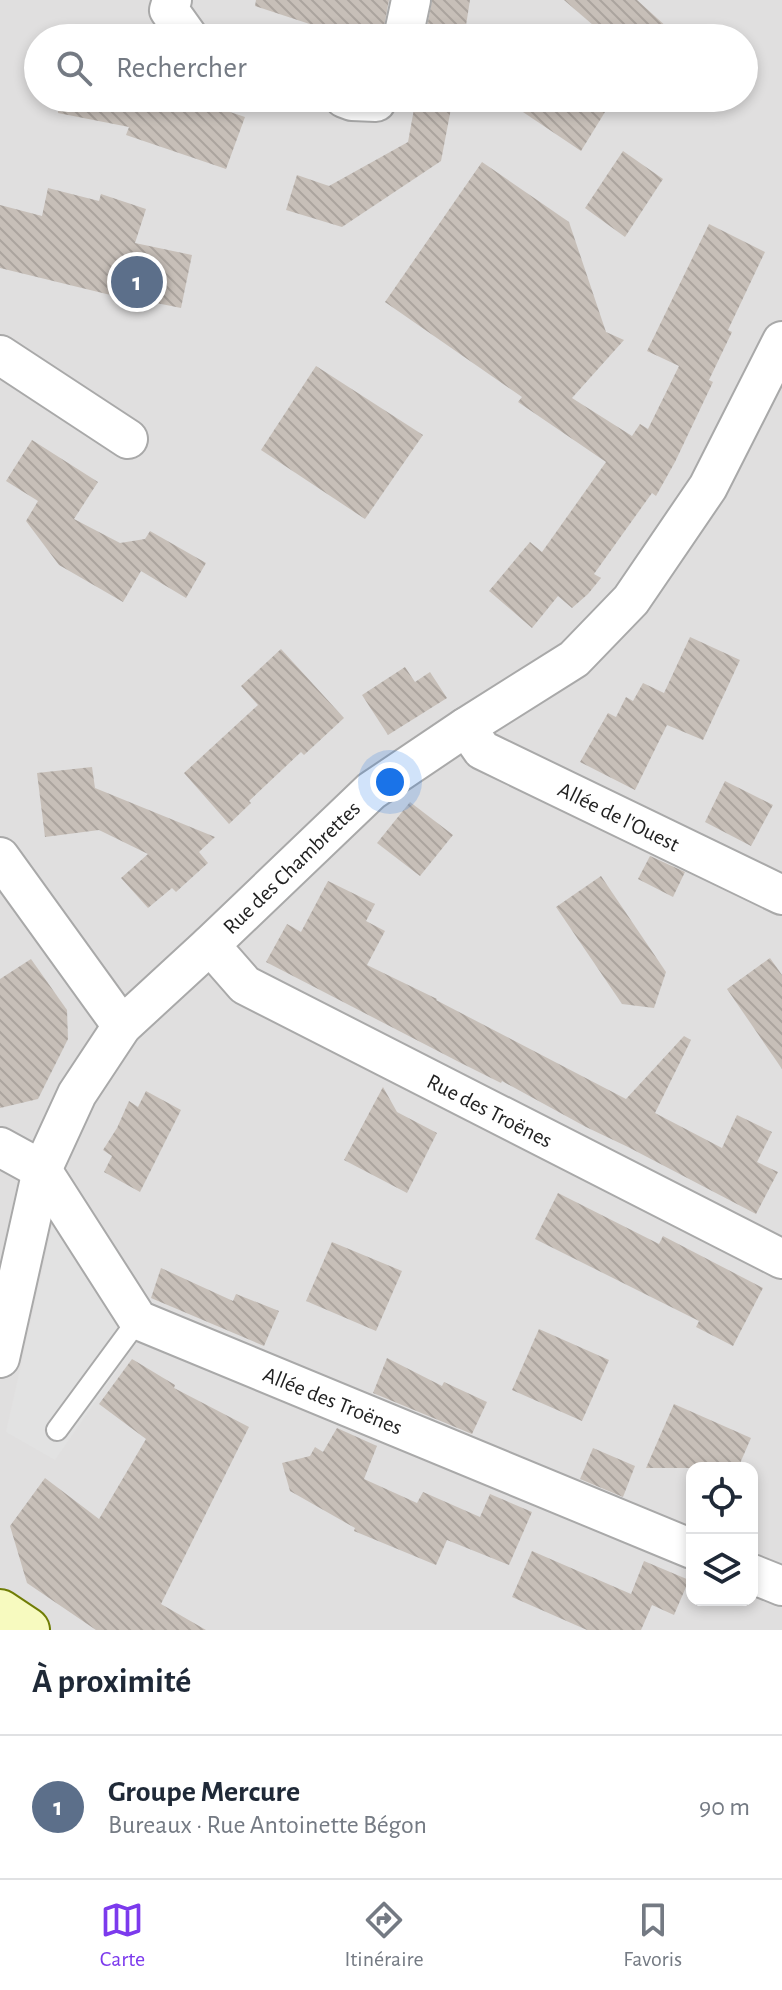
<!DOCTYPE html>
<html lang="fr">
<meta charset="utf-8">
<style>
body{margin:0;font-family:"Alegreya Sans",sans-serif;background:#f6f6f7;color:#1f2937}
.controls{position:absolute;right:24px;bottom:24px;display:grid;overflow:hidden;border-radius:16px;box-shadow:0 4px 12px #0003}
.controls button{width:72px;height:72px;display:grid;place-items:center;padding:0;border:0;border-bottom:2px solid #e0e1e3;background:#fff;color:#1f2937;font:40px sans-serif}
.you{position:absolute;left:390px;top:782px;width:28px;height:28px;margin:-20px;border:6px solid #fff;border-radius:50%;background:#1a73e8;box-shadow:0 0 0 12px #1a73e833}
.badge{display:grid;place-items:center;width:52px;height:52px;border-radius:50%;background:#7c3aed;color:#fff;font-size:26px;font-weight:700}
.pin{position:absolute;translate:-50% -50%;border:4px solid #fff;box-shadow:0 2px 8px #0006}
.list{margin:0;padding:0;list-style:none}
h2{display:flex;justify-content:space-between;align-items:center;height:104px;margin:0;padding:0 32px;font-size:34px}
h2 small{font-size:26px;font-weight:400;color:#747a83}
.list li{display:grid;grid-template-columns:52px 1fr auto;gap:24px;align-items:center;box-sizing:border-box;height:144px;padding:0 32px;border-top:2px solid #e0e1e3}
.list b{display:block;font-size:30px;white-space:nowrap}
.list p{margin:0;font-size:26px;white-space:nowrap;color:#747a83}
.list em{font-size:26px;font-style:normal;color:#747a83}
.icon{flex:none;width:44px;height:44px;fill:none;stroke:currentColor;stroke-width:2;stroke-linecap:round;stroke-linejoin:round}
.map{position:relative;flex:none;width:782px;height:1630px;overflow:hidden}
.search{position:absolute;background:#fff;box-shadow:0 4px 12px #0003;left:24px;right:24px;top:24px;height:88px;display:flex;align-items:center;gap:20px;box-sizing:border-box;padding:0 28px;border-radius:44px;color:#747a83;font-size:30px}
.sheet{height:248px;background:#fff}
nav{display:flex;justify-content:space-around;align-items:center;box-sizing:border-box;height:112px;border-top:2px solid #e0e1e3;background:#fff;font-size:22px;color:#747a83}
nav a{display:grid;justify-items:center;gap:4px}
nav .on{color:#7c3aed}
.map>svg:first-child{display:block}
.residential{fill:#e0dfdf;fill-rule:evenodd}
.parking{fill:#e2e2e2}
.building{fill:url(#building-back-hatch)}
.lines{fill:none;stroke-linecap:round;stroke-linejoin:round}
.lane-casing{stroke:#a9a9a9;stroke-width:24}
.street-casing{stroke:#a9a9a9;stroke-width:42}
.secondary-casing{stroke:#707d05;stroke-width:48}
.lane{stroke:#fff;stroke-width:20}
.street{stroke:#fff;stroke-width:38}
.secondary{stroke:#f7fabf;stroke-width:44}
.labels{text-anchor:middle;stroke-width:7;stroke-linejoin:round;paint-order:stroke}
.street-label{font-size:22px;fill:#222;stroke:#fff}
</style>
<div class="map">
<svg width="782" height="1630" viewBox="0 0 782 1630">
<defs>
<pattern id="building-back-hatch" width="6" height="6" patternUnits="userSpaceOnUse" patternTransform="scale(2)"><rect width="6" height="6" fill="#c7bfb8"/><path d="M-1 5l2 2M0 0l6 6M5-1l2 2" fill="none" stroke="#aba49e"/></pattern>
</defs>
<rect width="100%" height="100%" fill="#f2efe9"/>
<!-- residential -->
<path class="residential" d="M 0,0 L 782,0 L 782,1630 L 0,1630 ZM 38,38 L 744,38 L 744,98 L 38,98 ZM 692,1468 L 752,1468 L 752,1600 L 692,1600 Z"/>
<!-- parking -->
<path class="parking" d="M 52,1227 L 70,1233 L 157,1313 L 55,1460 L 6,1432 Z"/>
<!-- building -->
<g class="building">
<path d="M 256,0 L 389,0 L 382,38 L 352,38 L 255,6 Z"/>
<path d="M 432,0 L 470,0 L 464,38 L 425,38 Z"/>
<path d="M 564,0 L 637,0 L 679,38 L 608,38 Z"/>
<path d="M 59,98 L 188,98 L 245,117 L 226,169 L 126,135 L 129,127 L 58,113 Z"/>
<path d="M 416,98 L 453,98 L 441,161 L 342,227 L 286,210 L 297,175 L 329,186 L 408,142 Z"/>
<path d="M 502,98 L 585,98 L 605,112 L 581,151 Z"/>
<path d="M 623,151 L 663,179 L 625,237 L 585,208 Z"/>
<path d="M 482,162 L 569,222 L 606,332 L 624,340 L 572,398 L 632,436 L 640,424 L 648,429 L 679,366 L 647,351 L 709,224 L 765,252 L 728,330 L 732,332 L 709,380 L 713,382 L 675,462 L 656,496 L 652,493 L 594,574 L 601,578 L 588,594 L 572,608 L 558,596 L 532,628 L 489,591 L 530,542 L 542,552 L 606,462 L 518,402 L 522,397 L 385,302 Z"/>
<path d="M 48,188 L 99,201 L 101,194 L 146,209 L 135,243 L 192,255 L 181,308 L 132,298 L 131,300 L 0,268 L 0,205 L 42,216 Z"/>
<path d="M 316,366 L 423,435 L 365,519 L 261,450 Z"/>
<path d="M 32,440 L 98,482 L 74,519 L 120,543 L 145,539 L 150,531 L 206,563 L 186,598 L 141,571 L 123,602 L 59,565 L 26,521 L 38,501 L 6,481 Z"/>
<path d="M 690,637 L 740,660 L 703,740 L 667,725 L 635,790 L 580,762 L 608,713 L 616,717 L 626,697 L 633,701 L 643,683 L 664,693 Z"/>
<path d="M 281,649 L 344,718 L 304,755 L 301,752 L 249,801 L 251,803 L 229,824 L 184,773 L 258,705 L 241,686 Z"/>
<path d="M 405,667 L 415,682 L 430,672 L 447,698 L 388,735 L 362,695 Z"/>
<path d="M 92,767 L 95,788 L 215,837 L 199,852 L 208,863 L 176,892 L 172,888 L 148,908 L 121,878 L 148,854 L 99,830 L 45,837 L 37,773 Z"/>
<path d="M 725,781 L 773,805 L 751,846 L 705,822 Z"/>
<path d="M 410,802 L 453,835 L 420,876 L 377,843 Z"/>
<path d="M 650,856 L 685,872 L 673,897 L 638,879 Z"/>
<path d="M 601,876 L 666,972 L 654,1008 L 622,1004 L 556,907 Z"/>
<path d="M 328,881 L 375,904 L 366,921 L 385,931 L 367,965 L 437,999 L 436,1000 L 626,1099 L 684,1036 L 691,1040 L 655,1113 L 722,1148 L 737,1115 L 772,1132 L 757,1162 L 778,1172 L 756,1214 L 628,1147 L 586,1127 L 502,1081 L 501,1083 L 459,1062 L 266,962 L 287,924 L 301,932 Z"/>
<path d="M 770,958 L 782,975 L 782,1069 L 727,989 Z"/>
<path d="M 31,959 L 67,1010 L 68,1039 L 38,1099 L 0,1108 L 0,979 Z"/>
<path d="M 383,1087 L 397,1112 L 437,1133 L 407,1193 L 344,1160 Z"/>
<path d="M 146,1091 L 181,1110 L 140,1192 L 104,1172 L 112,1156 L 103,1150 L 117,1128 L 129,1101 L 138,1107 Z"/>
<path d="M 558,1193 L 659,1244 L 663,1236 L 763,1288 L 733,1346 L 696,1327 L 699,1321 L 535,1239 Z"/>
<path d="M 332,1242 L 402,1271 L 376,1331 L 306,1301 Z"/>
<path d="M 161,1268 L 233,1301 L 236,1294 L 279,1311 L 264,1346 L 151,1298 Z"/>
<path d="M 539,1329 L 609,1360 L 582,1421 L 512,1390 Z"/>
<path d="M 387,1358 L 442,1386 L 444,1382 L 487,1402 L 472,1434 L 373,1393 Z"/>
<path d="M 132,1359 L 175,1385 L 174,1388 L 249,1427 L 161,1604 L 206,1630 L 96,1630 L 27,1583 L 10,1526 L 45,1478 L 99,1519 L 146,1439 L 99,1404 Z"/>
<path d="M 674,1404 L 751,1438 L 738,1468 L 646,1468 Z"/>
<path d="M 337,1428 L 377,1446 L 364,1479 L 417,1503 L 423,1492 L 480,1517 L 490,1494 L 532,1512 L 509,1565 L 447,1540 L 436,1565 L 354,1531 L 355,1528 L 290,1491 L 282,1463 L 310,1456 L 315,1447 L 323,1452 Z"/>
<path d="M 593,1448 L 635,1466 L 623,1497 L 580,1479 Z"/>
<path d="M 532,1551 L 631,1594 L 644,1561 L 689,1580 L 674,1615 L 652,1605 L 641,1630 L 587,1630 L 512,1597 Z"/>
</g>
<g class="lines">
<!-- lane casing -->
<g class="lane-casing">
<path id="lane" d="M 57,1430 L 138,1320"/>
</g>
<!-- street casing -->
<g class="street-casing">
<g id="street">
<path d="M 172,0 L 169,10 L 189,38"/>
<path d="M 403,38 L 411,0"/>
<path d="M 344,98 L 352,101 L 376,102 L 378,98"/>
<path d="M 0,355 L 128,439"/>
<path d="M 466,727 L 482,750 L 782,895"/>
<path d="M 0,857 L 122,1026"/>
<path d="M 210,945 L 245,985 L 782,1259"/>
<path d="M 0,1147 L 42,1170 L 138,1320 L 692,1549"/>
<path d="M 0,1358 L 42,1170 L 77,1094 L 122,1026 L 210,945 L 371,791 L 466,727 L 574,659 L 631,600 L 708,487 L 782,341"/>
<path d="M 752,1574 L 782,1586"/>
</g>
</g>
<!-- secondary casing -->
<g class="secondary-casing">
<path id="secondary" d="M 0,1612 L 27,1630"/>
</g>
<!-- lane -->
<use href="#lane" class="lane"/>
<!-- street -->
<use href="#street" class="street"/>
<!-- secondary -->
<use href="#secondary" class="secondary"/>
</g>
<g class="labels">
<!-- street labels -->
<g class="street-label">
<text transform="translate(619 816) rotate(26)" y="8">Allée de l'Ouest</text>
<text transform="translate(291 867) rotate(-44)" y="8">Rue des Chambrettes</text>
<text transform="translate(490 1110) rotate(27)" y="8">Rue des Troënes</text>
<text transform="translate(333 1400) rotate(22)" y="8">Allée des Troënes</text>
</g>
</g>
</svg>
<div class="controls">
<button><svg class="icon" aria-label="locate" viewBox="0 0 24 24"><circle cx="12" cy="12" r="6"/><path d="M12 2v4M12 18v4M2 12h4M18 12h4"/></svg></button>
<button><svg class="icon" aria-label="layers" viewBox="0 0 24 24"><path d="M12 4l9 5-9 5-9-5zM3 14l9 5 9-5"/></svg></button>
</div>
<div class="you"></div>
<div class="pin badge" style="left:137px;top:282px;background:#5c6f8a">1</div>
<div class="search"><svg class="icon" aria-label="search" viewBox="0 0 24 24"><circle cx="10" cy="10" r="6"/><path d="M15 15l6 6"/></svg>Rechercher</div>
</div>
<section class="sheet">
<h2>À proximité<small></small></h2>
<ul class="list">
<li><span class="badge" style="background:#5c6f8a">1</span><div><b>Groupe Mercure</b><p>Bureaux · Rue Antoinette Bégon</p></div><em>90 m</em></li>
</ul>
</section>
<nav>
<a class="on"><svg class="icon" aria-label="map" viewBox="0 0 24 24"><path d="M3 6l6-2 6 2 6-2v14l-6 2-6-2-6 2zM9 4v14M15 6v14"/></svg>Carte</a>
<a><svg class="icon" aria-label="directions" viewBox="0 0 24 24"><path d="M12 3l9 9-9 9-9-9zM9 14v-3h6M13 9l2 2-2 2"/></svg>Itinéraire</a>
<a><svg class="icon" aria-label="saved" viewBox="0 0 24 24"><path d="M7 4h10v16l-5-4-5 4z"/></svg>Favoris</a>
</nav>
